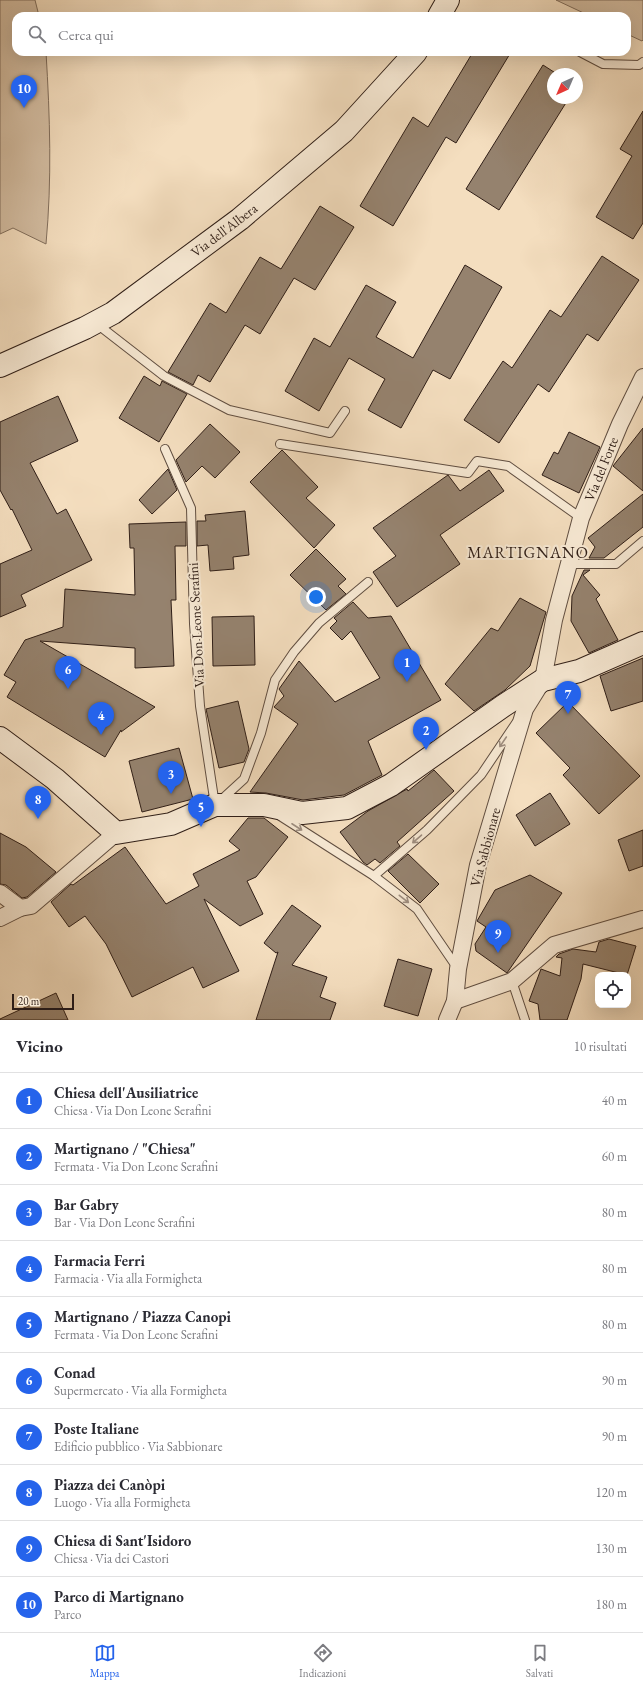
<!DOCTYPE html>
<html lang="it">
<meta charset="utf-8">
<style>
body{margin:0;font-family:"EB Garamond",serif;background:#f7f7f7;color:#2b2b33}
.controls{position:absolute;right:12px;bottom:12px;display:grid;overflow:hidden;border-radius:8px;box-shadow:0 4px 16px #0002}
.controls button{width:36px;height:36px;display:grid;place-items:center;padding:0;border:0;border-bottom:1px solid #e1e1e2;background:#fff;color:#2b2b33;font:20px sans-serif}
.compass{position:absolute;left:547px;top:68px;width:36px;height:36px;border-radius:50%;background:#fff;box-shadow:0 4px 16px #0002;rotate:224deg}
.scale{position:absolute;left:12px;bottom:10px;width:62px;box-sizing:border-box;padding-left:4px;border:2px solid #2f1e17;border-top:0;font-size:11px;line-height:14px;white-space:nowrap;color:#2f1e17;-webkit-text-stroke:3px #f8ead5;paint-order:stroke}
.you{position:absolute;left:316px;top:597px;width:14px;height:14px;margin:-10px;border:3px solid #fff;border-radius:50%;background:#1a73e8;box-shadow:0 0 0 6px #1a73e833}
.badge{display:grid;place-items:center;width:26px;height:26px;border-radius:50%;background:#2563eb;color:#fff;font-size:13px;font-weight:700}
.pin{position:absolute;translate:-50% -33px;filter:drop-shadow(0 1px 2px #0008)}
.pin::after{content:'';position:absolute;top:21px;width:14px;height:12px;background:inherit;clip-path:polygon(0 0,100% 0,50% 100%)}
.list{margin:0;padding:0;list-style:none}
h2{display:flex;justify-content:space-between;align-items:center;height:52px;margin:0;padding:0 16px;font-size:17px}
h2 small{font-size:13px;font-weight:400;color:#7c7c81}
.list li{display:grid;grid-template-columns:26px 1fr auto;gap:12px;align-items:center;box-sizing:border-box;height:56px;padding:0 16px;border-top:1px solid #e1e1e2}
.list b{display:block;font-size:15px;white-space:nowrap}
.list p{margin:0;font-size:13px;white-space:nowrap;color:#7c7c81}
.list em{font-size:13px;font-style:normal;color:#7c7c81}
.icon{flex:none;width:22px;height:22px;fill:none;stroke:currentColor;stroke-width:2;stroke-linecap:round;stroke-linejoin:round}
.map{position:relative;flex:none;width:643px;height:1020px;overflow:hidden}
.search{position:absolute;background:#fff;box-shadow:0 4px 16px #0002;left:12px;right:12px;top:12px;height:44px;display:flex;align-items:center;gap:10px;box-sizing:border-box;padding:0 14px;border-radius:12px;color:#7c7c81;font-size:15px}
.sheet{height:612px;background:#fff}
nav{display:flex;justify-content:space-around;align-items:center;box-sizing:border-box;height:56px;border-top:1px solid #e1e1e2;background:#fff;font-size:11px;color:#7c7c81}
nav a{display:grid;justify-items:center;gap:2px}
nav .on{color:#2563eb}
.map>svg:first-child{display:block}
.green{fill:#d3bda2;stroke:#816e5c}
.building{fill:#95826e;stroke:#2f1e17}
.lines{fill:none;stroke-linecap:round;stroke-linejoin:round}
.lane-casing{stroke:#604e41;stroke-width:10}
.street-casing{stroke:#604e41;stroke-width:18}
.secondary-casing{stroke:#2f1e17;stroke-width:24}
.lane{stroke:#f8ead5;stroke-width:8}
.street{stroke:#f8ead5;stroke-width:16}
.secondary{stroke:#f8ead5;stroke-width:22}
.oneway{stroke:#9e8e80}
.labels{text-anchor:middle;stroke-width:4;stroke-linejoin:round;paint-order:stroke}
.street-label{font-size:14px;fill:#2f1e17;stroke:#f8ead5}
.quarter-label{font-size:16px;letter-spacing:1px;fill:#2f1e17;stroke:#f8ead5}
</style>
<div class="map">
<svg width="643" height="1020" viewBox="0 0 643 1020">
<rect width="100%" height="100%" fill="#f4debf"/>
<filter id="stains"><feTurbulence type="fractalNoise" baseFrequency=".005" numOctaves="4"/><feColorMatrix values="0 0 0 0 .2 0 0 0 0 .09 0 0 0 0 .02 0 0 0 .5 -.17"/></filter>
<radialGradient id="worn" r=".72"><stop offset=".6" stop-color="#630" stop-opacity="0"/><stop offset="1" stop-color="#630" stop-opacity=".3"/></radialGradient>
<!-- green -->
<g class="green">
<path d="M 0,0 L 35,0 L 39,16 L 16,16 L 16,52 L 46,52 C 50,118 52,179 46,244 L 13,228 L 0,234 Z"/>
<path d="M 556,0 L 643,0 L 643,40 L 642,41 L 627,34 L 627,16 L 590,16 Z"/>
</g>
<!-- building -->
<g class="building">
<path d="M 473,52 L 511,52 L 456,143 L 446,137 L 393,226 L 360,206 L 413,117 L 428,127 Z"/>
<path d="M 543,65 L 557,74 L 553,74 L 553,98 L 569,98 L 499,210 L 466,189 Z"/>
<path d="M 643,111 L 643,223 L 633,239 L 596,217 L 632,156 L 620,149 Z"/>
<path d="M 320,206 L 354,227 L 315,290 L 294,278 L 260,334 L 245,325 L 210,382 L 198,375 L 193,385 L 168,372 L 210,303 L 226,313 L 260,257 L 281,269 Z"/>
<path d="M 602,256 L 639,280 L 598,341 L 587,334 L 549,392 L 538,384 L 499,443 L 464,420 L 503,361 L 512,368 L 550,310 L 561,317 Z"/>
<path d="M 465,265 L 502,287 L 450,379 L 433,370 L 401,428 L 368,410 L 385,379 L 349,358 L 319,411 L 285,391 L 314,338 L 330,347 L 366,285 L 396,302 L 376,337 L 413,358 Z"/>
<path d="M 144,376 L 160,386 L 162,381 L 187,394 L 159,442 L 119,418 Z"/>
<path d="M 58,396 L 78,441 L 30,463 L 57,514 L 66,509 L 92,560 L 21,595 L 26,606 L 0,617 L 0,564 L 32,550 L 12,509 L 11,510 L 0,490 L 0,422 Z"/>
<path d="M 210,424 L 240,452 L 215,478 L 202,466 L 186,482 L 176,460 Z"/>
<path d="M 643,428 L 643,491 L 613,466 Z"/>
<path d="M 569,432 L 600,447 L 579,493 L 542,475 L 554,452 L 558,454 Z"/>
<path d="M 282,450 L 318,487 L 306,498 L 335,525 L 314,548 L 250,482 Z"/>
<path d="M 168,469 L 177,490 L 152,514 L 139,500 Z"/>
<path d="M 489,470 L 504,491 L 440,535 L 460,564 L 397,607 L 373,572 L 396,556 L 373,528 L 448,475 L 460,491 Z"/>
<path d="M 643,494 L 643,527 L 604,558 L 589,558 L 595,547 L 588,538 Z"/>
<path d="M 245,511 L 249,555 L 233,557 L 234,569 L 210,571 L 208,545 L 197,546 L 197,521 L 206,521 L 205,515 Z"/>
<path d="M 186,522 L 186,546 L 175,546 L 176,600 L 171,600 L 174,666 L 135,668 L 135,648 L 40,641 L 155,707 L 121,732 L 121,730 L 105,757 L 7,697 L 16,682 L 4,675 L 25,640 L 63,627 L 65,589 L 135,595 L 134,548 L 130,548 L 129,524 Z"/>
<path d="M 316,549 L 346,579 L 338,586 L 346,594 L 326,610 L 290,575 Z"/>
<path d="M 584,570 L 590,570 L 583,575 L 600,595 L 596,599 L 618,640 L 589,653 L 571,621 L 572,596 Z"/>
<path d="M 520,598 L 546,612 L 530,666 L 505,690 L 474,711 L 445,684 L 491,628 L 498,631 Z"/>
<path d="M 353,602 L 368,618 L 391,616 L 441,700 L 368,741 L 382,775 L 344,795 L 303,800 L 266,793 L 250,792 L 298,724 L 274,707 L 284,696 L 279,689 L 299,661 L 335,702 L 380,678 L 351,631 L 342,640 L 330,628 L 337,621 L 334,618 Z"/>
<path d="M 254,616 L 255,665 L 213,666 L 212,617 Z"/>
<path d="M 643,658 L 643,701 L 611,711 L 600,676 Z"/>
<path d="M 238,701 L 249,749 L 244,762 L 219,768 L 206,709 Z"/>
<path d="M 568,702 L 640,776 L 599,814 L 563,775 L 570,768 L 536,733 Z"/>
<path d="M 179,748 L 193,799 L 142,812 L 129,761 Z"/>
<path d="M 434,770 L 454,791 L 397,842 L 400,846 L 380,863 L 375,859 L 367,865 L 363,862 L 340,832 L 368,811 L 407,789 L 408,791 Z"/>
<path d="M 550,793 L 570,824 L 535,846 L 516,815 Z"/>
<path d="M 248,818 L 264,818 L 288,837 L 256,877 L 247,881 L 263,914 L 240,926 L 204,899 L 239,971 L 203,988 L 193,967 L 132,997 L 106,944 L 85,916 L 69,927 L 51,902 L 71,884 L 73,885 L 125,847 L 166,904 L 199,886 L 193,874 L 240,850 L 229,841 Z"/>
<path d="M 643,830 L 643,866 L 629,871 L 618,840 Z"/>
<path d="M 0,833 L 26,847 L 56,872 L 27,897 L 22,898 L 6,885 L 0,884 Z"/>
<path d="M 408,854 L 439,884 L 420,903 L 388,871 Z"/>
<path d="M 530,875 L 562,893 L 507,973 L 476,951 L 475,944 L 486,927 L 477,921 L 495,890 Z"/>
<path d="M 292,905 L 321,926 L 292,965 L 327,977 L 320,997 L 336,1003 L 330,1020 L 256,1020 L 278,952 L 276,953 L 264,943 Z"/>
<path d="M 609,939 L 636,946 L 627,975 L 583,964 L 581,979 L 567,1020 L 540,1020 L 538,1004 L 529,1001 L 541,969 L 560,976 L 562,958 L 556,957 L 559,954 L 573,949 L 596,952 L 599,942 Z"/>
<path d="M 398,959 L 432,969 L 418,1016 L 384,1006 Z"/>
<path d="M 56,993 L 68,1020 L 0,1020 L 0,1019 Z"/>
</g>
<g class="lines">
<!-- lane casing -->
<g class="lane-casing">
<g id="lane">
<path d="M 580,52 L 603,64 L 639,65 L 643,62"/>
<path d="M 97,324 L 164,376 L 229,410 L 330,433 L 345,411"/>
<path d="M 280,444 L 468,473 L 477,461 L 508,466 L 581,518"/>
<path d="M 165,449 L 191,508 L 194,624 L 200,706 L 215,805"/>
<path d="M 569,564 L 616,564 L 643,541"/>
<path d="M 220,801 L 244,779 L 261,733 L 275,680 L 294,652 L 319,623 L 368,582"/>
<path d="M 280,816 L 374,876 L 417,909 L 458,969"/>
<path d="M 374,876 L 427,830 L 481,775 L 516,723"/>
<path d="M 512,981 L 525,1020"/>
</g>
</g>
<!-- street casing -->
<g class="street-casing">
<g id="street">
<path d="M 0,893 L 20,908"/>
<path d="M 0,918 L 20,908 L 31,906 L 116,833"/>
<path d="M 455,1001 L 512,981 L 554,945 L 643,919"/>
<path d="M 447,1020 L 455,1001 L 458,969 L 478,865 L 525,709 L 543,680 L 554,620 L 581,518 L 620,424 L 643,377"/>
</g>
</g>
<!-- secondary casing -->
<g class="secondary-casing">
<g id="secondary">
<path d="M 439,16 L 448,0"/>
<path d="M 0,366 L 85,328 L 113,313 L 240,219 L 344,131 L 416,52"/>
<path d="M 0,738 L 55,779 L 116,833 L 171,824 L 215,805 L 264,805 L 302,813 L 347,808 L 391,785 L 503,706 L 543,680 L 579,671 L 643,643"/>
</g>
</g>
<!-- lane -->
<use href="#lane" class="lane"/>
<!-- street -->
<use href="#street" class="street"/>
<!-- secondary -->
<use href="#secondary" class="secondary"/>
</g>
<!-- one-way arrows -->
<defs><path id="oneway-shaft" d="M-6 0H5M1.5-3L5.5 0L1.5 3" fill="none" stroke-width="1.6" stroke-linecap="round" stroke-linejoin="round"/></defs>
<g class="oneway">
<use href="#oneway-shaft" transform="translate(503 742) rotate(124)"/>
<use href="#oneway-shaft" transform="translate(297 827) rotate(33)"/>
<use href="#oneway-shaft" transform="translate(417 839) rotate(139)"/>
<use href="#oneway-shaft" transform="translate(404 899) rotate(38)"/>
</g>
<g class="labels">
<!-- street labels -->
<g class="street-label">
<text transform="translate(224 230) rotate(-37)" y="5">Via dell'Albera</text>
<text transform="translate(601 469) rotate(-68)" y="5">Via del Forte</text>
<text transform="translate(196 625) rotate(-93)" y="5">Via Don Leone Serafini</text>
<text transform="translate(485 847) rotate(-75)" y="5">Via Sabbionare</text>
</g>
<!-- quarter labels -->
<g class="quarter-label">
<text x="528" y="558">MARTIGNANO</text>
</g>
</g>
<rect width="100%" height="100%" filter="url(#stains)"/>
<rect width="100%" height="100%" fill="url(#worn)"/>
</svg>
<div class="controls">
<button><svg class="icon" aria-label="locate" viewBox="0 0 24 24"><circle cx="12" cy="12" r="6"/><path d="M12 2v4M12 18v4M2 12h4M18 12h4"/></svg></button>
</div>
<svg class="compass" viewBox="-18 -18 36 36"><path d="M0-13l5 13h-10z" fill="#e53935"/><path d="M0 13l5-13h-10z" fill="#7c7c81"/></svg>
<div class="scale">20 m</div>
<div class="you"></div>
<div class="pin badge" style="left:407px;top:682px">1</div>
<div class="pin badge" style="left:426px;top:750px">2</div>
<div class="pin badge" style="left:171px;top:794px">3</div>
<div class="pin badge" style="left:101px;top:735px">4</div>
<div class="pin badge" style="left:201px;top:827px">5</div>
<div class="pin badge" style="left:68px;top:689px">6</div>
<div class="pin badge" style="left:568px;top:714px">7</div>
<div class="pin badge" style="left:38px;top:819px">8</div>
<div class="pin badge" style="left:498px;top:953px">9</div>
<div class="pin badge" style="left:24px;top:108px">10</div>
<div class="search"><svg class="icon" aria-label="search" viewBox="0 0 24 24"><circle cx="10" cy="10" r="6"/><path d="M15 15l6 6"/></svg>Cerca qui</div>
</div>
<section class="sheet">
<h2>Vicino<small>10 risultati</small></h2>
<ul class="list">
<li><span class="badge">1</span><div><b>Chiesa dell'Ausiliatrice</b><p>Chiesa · Via Don Leone Serafini</p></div><em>40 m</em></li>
<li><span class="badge">2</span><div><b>Martignano / &quot;Chiesa&quot;</b><p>Fermata · Via Don Leone Serafini</p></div><em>60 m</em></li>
<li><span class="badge">3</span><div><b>Bar Gabry</b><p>Bar · Via Don Leone Serafini</p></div><em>80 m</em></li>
<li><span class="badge">4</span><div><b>Farmacia Ferri</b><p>Farmacia · Via alla Formigheta</p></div><em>80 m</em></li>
<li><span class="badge">5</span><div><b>Martignano / Piazza Canopi</b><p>Fermata · Via Don Leone Serafini</p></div><em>80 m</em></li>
<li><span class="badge">6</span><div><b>Conad</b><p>Supermercato · Via alla Formigheta</p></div><em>90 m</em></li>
<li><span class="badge">7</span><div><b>Poste Italiane</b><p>Edificio pubblico · Via Sabbionare</p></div><em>90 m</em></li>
<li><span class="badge">8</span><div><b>Piazza dei Canòpi</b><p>Luogo · Via alla Formigheta</p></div><em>120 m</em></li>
<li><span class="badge">9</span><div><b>Chiesa di Sant'Isidoro</b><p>Chiesa · Via dei Castori</p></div><em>130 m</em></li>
<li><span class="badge">10</span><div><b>Parco di Martignano</b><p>Parco</p></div><em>180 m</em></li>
</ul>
</section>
<nav>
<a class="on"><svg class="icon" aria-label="map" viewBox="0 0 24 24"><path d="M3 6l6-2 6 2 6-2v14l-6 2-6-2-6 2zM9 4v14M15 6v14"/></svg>Mappa</a>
<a><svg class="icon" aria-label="directions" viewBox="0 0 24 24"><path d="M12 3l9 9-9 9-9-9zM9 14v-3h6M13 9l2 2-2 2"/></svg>Indicazioni</a>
<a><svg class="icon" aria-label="saved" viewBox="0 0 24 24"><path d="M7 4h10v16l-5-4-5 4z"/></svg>Salvati</a>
</nav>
